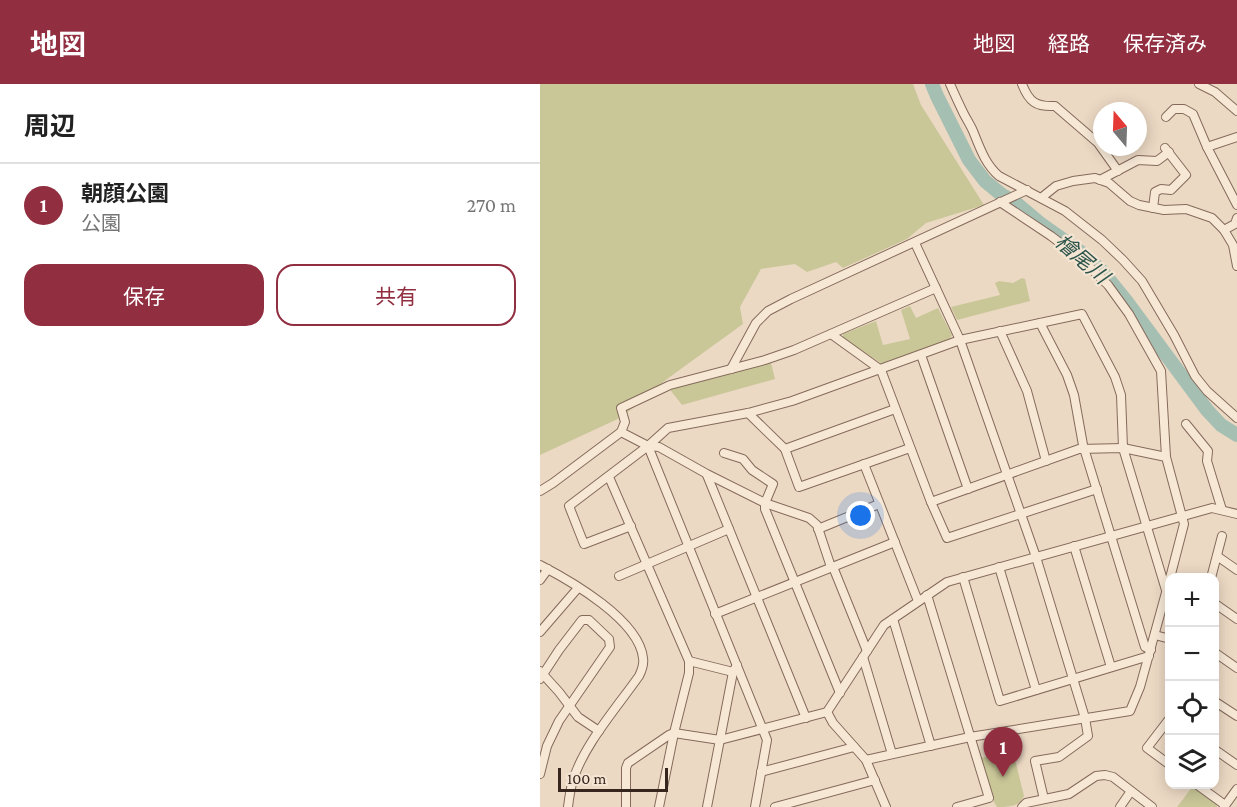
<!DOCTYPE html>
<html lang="ja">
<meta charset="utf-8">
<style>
body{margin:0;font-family:"Crimson Pro","Noto Sans JP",serif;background:#f6f6f6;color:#222}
.controls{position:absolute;right:18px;bottom:18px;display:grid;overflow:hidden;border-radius:12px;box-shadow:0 3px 15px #0003}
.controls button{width:54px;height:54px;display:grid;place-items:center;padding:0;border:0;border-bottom:2px solid #e0e0e0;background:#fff;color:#222;font:30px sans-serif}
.compass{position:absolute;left:553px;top:18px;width:54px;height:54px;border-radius:50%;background:#fff;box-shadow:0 3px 15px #0003;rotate:341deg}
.scale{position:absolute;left:18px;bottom:15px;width:110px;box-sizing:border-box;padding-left:6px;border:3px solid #36261e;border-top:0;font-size:16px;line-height:21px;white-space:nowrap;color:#36261e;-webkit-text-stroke:4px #f4e5d3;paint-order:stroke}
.you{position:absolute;left:321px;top:432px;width:21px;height:21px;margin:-15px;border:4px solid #fff;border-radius:50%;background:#1a73e8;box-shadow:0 0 0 9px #1a73e833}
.badge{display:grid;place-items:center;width:39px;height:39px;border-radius:50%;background:#912e40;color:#fff;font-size:20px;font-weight:700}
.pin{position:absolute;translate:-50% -50px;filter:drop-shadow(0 2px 3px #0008)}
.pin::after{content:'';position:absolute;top:32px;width:21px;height:18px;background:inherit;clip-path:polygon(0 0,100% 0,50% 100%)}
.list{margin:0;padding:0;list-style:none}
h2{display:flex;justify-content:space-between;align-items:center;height:78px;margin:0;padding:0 24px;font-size:26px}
h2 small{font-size:20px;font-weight:400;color:#767676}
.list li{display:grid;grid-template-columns:39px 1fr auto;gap:18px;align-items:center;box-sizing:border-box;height:84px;padding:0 24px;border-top:2px solid #e0e0e0}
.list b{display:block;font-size:22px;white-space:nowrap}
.list p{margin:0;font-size:20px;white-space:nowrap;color:#767676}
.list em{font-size:20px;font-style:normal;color:#767676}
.actions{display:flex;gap:12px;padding:18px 24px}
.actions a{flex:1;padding:14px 0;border:2px solid #912e40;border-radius:18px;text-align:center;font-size:21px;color:#912e40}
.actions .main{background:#912e40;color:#fff}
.icon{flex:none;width:33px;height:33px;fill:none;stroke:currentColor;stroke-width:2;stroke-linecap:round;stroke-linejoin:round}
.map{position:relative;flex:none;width:697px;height:723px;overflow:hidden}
header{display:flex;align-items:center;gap:36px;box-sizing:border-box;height:84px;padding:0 30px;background:#912e40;color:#fff}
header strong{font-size:28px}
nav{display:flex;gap:33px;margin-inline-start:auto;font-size:21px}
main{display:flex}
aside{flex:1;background:#fff}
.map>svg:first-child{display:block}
.green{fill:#c9c798}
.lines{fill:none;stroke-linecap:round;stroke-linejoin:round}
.river{stroke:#a5bfb3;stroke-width:14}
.street-casing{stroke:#856a5b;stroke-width:10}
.street{stroke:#f7e8d6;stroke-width:8}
.labels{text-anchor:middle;stroke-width:4.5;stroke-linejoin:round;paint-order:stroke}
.water-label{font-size:21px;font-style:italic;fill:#2e554c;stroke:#f4e5d3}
</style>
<header>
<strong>地図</strong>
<nav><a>地図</a><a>経路</a><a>保存済み</a></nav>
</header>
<main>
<aside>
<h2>周辺<small></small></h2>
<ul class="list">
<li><span class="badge">1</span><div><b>朝顔公園</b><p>公園</p></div><em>270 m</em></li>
</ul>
<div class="actions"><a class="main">保存</a><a>共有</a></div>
</aside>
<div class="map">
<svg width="697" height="723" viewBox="0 0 697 723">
<rect width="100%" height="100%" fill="#ecd9c4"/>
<!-- green -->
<g class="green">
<path d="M 0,0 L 373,0 L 381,21 L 444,121 L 386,139 L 367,155 L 303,184 L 296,178 L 267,188 L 255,180 L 221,185 L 200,223 L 203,240 L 127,295 L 82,333 L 0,371 Z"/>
<path d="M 482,194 L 485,195 L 490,217 L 417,236 L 411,223 L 460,211 L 455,199 L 459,197 L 473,199 Z"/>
<path d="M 370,222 L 376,234 L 398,224 L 412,251 L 410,255 L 345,280 L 341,279 L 303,254 L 303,250 L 336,237 L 343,261 L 370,255 L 361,226 Z"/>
<path d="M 231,279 L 235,295 L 142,321 L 131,307 L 132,304 Z"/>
<path d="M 473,667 L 484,712 C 479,723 468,723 457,723 L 452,715 L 441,674 Z"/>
<path d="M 653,702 L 676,718 L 677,723 L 637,723 Z"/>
</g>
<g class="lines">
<!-- river -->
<path class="river" d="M 392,0 L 397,12 L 429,76 L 445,97 L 462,111 L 475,118 L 501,140 L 542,169 L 562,187 L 587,218 L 667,326 L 681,341 L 697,351"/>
<!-- street casing -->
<g class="street-casing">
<g id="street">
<path d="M 410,0 C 414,9 418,18 422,26 C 425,33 430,40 433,47 C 440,64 445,80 459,92 L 525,127 L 562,156 L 583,176 L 602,197 L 634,251 L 655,292 L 667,307 L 697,334"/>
<path d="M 482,0 C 489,18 496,23 515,22 L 558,59 L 578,87"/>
<path d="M 659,0 L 675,8 L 697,27"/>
<path d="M 626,33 L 634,25 L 644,25 L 653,30 L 667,63 L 697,121"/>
<path d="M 667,63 L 697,53"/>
<path d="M 560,96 L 598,76 L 617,77 L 629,68"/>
<path d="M 501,114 L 516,102 L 533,97 L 555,94 L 569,99 L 590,117 L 599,121 L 624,126 L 646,125 L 672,134 L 684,146 L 693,161 L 697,182"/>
<path d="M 460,118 L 511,152 L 540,174 L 568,201 L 589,230 L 621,287 L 626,373"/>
<path d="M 613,124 L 615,108 L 621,105 L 631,106 L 646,91 L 625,64"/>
<path d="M 684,146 L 695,140 L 697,134"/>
<path d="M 375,159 L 420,256 L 496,473 L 545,634 L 548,652 L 519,673 L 495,677 L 504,715"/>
<path d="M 500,239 L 527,291 L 534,311 L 543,361 L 605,563 L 611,566"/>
<path d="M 460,247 L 487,307 L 506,377"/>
<path d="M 291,250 L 341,286 L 391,418 L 407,454 L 557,405"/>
<path d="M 381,271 L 428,405"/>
<path d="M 191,285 L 216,239 L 228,227 L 251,215 L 487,106"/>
<path d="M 208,329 L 245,365 L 259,403 L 370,364"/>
<path d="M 646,340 L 668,367 L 667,377 L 682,426"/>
<path d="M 81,348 L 85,338 L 81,324 L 130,301 L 225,276 L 254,266 L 396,204"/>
<path d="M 108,362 L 227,656 L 215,723"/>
<path d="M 245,365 L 355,325"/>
<path d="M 184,369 L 203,375 L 212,386 L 233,400 L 225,419 L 225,425 L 300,609"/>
<path d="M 324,380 L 378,517"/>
<path d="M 167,391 L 266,634"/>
<path d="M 69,393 L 149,577 L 149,589 L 134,649 L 119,723"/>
<path d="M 0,407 L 13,399 L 81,348 L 108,362 L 119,363 L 167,390 L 225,419 L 269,434 L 277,441 L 291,483"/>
<path d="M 391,418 L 539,365 L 583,364 L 626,373 L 644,440 L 630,494"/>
<path d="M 91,442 L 44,460 L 29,422 L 108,362 L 128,344 L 208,329 L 252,317 L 420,256 L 542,230 L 575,293 L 581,311 L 583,364 L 626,506"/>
<path d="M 278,445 L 339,420"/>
<path d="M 534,462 L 571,583"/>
<path d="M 677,472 L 697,486"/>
<path d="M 0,481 C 31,497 99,536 103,574 C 104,580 102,586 99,592 C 78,622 41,664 32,700 C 30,707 29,715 28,723"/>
<path d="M 293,483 L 327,567"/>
<path d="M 459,483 L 496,606"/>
<path d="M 79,492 L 189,445"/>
<path d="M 423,493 L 460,617 L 609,572"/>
<path d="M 671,494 L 682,452"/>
<path d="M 0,496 L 8,485"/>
<path d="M 387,511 L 449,714 L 417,723"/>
<path d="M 674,519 L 697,535"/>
<path d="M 175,530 L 355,458"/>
<path d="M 353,535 L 391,662"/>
<path d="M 0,548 L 38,504"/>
<path d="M 615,551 L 630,555"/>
<path d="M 674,568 L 697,584"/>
<path d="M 323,573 L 352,670"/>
<path d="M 149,577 L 193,588"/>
<path d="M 0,587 L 19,608 L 38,633 L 59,647"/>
<path d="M 0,595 L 19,566 L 42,536 L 49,536 L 69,555 L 70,563 L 19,637 L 7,662 L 0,690"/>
<path d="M 674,617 L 697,632"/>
<path d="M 287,628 L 293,639 L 326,676 L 346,723"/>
<path d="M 630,634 L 607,664 L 630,681"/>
<path d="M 674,665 L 697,681"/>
<path d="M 326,676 L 430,653 L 590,627 L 600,603 L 630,494"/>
<path d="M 221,688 L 314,663"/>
<path d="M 656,700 L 685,721"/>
<path d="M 86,723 L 86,684 L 88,679 L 129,651 L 134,649 L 180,656 L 287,628 L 344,541 L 407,498 L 672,424 L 697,430"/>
<path d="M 167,723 L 193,588 L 197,581"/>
<path d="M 235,723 L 335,696"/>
<path d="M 482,723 L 486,719 L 529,710 L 556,692 L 565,691 L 573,693 L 612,723"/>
<path d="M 580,723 L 591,707"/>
<path d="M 684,723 L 697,705"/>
</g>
</g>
<!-- street -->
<use href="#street" class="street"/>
</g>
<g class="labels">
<!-- water labels -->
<g class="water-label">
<text transform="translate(542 175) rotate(41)" y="7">檜尾川</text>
</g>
</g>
</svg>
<div class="controls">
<button>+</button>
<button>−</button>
<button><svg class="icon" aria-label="locate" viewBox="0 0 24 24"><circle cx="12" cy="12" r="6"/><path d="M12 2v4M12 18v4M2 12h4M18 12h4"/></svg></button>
<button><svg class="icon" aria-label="layers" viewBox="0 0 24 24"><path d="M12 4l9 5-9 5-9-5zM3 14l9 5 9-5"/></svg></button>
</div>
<svg class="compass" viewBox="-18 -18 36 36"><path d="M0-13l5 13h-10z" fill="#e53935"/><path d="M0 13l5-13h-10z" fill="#767676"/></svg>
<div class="scale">100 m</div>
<div class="you"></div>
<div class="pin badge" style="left:463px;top:693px">1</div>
</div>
</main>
